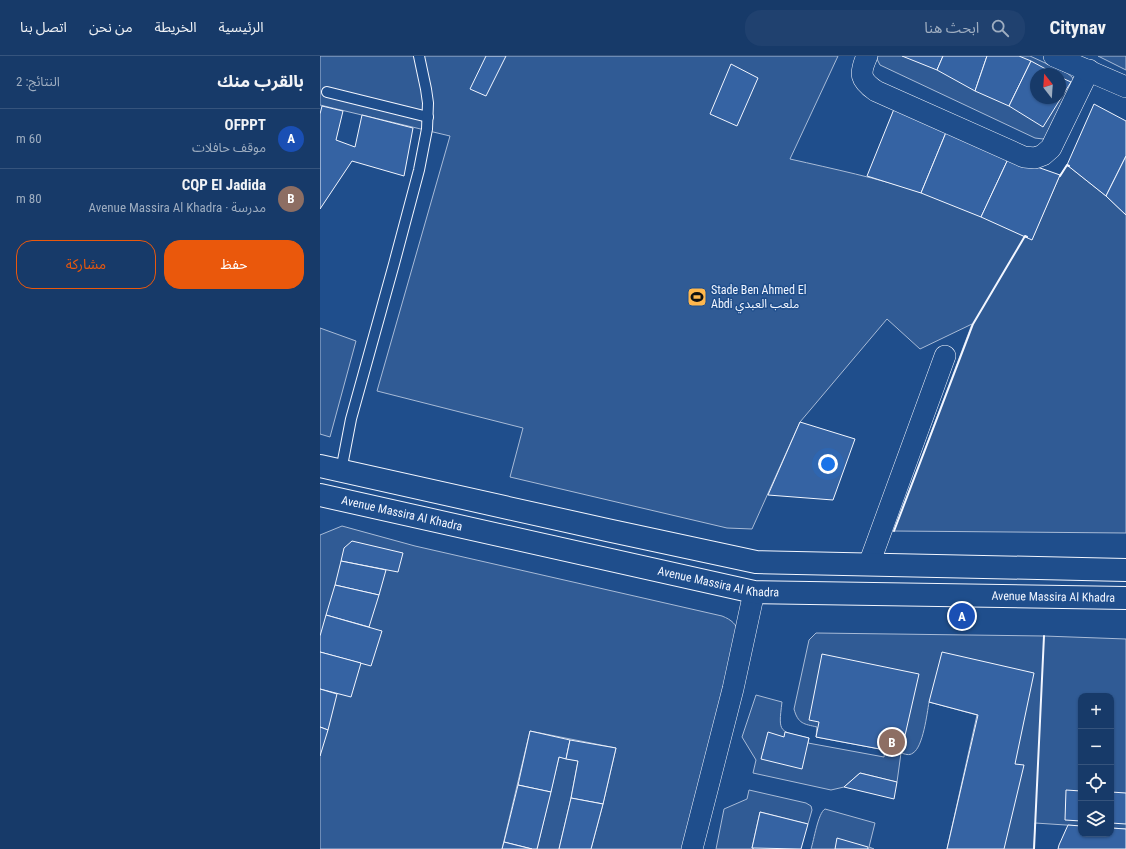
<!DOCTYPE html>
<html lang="ar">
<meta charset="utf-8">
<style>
body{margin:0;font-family:"Roboto Condensed","Noto Sans Arabic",sans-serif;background:#20416f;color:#f1f3f6;direction:rtl}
.controls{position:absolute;right:12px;bottom:12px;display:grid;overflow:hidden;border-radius:8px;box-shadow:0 1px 3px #0004}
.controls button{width:36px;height:36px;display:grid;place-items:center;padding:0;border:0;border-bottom:1px solid #36547d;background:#173a69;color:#f1f3f6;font:20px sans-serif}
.compass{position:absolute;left:710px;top:12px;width:36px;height:36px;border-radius:50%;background:#173a69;box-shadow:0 1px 3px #0004;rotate:343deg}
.you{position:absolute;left:508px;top:408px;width:14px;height:14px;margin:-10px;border:3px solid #fff;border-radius:50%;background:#1a73e8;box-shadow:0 0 0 6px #1a73e833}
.badge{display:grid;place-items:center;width:26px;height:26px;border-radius:50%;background:#ea580c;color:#fff;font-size:13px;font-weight:700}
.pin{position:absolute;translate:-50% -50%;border:2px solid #fff;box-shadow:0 1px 4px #0006}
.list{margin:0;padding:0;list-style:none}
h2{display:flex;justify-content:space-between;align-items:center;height:52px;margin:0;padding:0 16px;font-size:17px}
h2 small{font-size:13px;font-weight:400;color:#9eadc0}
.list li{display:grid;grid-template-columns:26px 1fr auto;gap:12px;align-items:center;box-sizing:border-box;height:60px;padding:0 16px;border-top:1px solid #36547d}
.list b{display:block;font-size:15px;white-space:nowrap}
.list p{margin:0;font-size:13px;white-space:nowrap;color:#9eadc0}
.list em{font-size:13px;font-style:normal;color:#9eadc0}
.actions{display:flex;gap:8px;padding:12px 16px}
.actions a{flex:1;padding:9px 0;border:1px solid #ea580c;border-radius:16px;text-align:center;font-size:14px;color:#ea580c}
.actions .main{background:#ea580c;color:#fff}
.icon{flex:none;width:22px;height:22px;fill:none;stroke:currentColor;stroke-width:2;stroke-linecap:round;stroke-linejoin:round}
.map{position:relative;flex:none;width:806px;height:793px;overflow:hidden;direction:ltr}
header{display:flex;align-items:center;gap:24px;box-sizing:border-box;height:56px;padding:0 20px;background:#173a69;border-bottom:1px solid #36547d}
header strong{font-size:19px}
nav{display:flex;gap:22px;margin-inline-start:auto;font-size:14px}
.search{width:280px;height:36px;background:#20416f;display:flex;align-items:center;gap:10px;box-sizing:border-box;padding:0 14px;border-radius:16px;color:#9eadc0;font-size:15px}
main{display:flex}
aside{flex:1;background:#173a69}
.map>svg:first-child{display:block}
.green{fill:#305b95;stroke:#a8bbd7;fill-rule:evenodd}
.building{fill:#3563a3;stroke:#f2f6ff}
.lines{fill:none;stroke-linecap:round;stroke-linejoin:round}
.service-casing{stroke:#f2f6ff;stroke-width:12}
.minor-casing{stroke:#f2f6ff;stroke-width:22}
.tertiary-casing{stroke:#f2f6ff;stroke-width:24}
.service{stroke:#1f4e8c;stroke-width:10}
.minor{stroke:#1f4e8c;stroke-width:21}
.tertiary{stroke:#1f4e8c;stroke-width:22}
.wall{stroke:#f2f6ff;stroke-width:2}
.labels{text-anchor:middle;stroke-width:3;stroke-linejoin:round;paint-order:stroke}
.poi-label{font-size:12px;fill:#f2f6ff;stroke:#1f4e8c;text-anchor:start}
.street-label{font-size:12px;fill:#f2f6ff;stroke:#1f4e8c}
</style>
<header>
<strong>Citynav</strong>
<div class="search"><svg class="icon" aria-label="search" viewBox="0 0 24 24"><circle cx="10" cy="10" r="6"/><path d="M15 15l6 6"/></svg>ابحث هنا</div>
<nav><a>الرئيسية</a><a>الخريطة</a><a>من نحن</a><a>اتصل بنا</a></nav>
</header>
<main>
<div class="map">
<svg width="806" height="793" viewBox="0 0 806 793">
<rect width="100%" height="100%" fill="#1f4e8c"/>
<!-- green -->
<g class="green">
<path d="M 0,0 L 518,0 L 470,103 C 514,113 557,122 600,136 C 638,149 675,167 712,183 L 740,119 L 747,109 L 786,140 L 806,159 L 806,477 L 574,475 L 652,268 L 600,293 L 567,263 L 480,366 L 432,473 L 407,472 L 190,421 L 203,372 L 57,335 L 130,80 L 0,49 Z"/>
<path d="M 558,0 L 710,0 L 747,17 L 752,21 L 755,26 L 729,80 L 723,83 L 715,82 L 560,9 L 557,3 ZM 716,18 L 740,18 L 740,42 L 716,42 Z"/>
<path d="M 778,0 L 806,0 L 806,14 Z"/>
<path d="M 0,272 L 36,285 L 10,381 L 0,378 Z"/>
<path d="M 22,470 L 95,490 L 402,560 C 412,564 416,568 419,577 L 363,793 L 271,793 L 283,748 L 296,692 L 210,675 L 182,793 L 0,793 L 0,479 Z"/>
<path d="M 496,577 L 724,580 L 806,583 L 806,773 L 791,772 L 791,640 L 761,640 L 761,770 L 715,767 L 714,793 L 627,793 L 657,659 L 609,646 C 607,658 603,691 593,697 C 589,700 585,698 581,697 L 577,726 L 540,717 L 524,731 L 511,734 L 433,717 L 436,704 L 422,681 L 436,639 L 462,646 C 458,678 459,675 489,682 L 488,687 L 564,701 L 565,694 L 496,681 L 497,671 C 484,668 478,668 474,653 L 489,584 Z"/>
<path d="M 239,701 L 258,705 L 251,742 L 239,793 L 217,793 Z"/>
<path d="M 429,734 L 486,747 L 491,750 L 492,754 L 488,768 L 440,756 L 432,792 L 434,793 L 396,793 L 404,753 L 427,743 Z"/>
<path d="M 505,753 L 555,767 L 549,791 L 554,793 L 491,793 C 494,784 498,757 505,753 Z"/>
</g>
<!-- building -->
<g class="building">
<path d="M 166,0 L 186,0 L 166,40 L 150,33 Z"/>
<path d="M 582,0 L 623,0 L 617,14 Z"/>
<path d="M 623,0 L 667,0 L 655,35 L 617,14 Z"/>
<path d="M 667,0 L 699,0 L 711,5 L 689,50 L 655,35 Z"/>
<path d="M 711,5 L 735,18 L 716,18 L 716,42 L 740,42 L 740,21 L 751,26 L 723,71 L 689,50 Z"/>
<path d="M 411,8 L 438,22 L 417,70 L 390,58 Z"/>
<path d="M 774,48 L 806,65 L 806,100 L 786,140 L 747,109 Z"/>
<path d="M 2,50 L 23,55 L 16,84 L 35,91 L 42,59 L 93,72 L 84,120 L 32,105 L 0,153 L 0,58 Z"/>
<path d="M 574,53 L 627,74 L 601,137 L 547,120 Z"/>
<path d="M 627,74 L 689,101 L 661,161 L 601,137 Z"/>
<path d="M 806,100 L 806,159 L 786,140 Z"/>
<path d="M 689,101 L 740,119 L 712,184 L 661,161 Z"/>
<path d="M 480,366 L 535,383 L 513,444 L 448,439 Z"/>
<path d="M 32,485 L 83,497 L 78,516 L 21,505 L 24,492 Z"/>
<path d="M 21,505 L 66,514 L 59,539 L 15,529 Z"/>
<path d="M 15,529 L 59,539 L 49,571 L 6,559 Z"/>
<path d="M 6,559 L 62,575 L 51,610 L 0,596 L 0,580 Z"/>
<path d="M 0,596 L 41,607 L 31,641 L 0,633 Z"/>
<path d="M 622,596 L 714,617 L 695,708 L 704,709 L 684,793 L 627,793 L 658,659 L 609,646 Z"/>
<path d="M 502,598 L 599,618 L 581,697 L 496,681 L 499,666 L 489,664 Z"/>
<path d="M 0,633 L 17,638 L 8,674 L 0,671 Z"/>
<path d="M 0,671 L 8,674 L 0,700 Z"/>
<path d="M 210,675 L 250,684 L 246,703 L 239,701 L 231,736 L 198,729 Z"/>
<path d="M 448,676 L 464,681 L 465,676 L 489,682 L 482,713 L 441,703 Z"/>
<path d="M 250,684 L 296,692 L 283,748 L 251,742 L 258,705 L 246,703 Z"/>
<path d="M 540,717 L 577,726 L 574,743 L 524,731 Z"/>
<path d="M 198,729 L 231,736 L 217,793 L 212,793 L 184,786 Z"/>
<path d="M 746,734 L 761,735 L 761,765 L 745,764 Z"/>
<path d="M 791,736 L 806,737 L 806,768 L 791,767 Z"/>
<path d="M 251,742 L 283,748 L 271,793 L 239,793 Z"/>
<path d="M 440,756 L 488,768 L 481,793 L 432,792 Z"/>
<path d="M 748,769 L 761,770 L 761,778 L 791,778 L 791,772 L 806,773 L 806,793 L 738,793 L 739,789 Z"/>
<path d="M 517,782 L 548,791 L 548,793 L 515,793 Z"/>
<path d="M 184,786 L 212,793 L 182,793 Z"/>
</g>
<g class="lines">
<!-- service casing -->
<g class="service-casing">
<g id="service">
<path d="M 7,36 L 108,61"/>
<path d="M 21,415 L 31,363 L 74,208 L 99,114 L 107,73 L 108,47 L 106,33 L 99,0"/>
</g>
</g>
<!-- minor casing -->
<g class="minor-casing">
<g id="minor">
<path d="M 547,0 C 539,18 540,24 556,35 L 704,101 L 715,102 L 723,99 L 731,92 L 769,14"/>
<path d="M 734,0 L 806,31"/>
<path d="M 549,508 L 625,300"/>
<path d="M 372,793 L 413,633 L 434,536"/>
</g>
</g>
<!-- tertiary casing -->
<g class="tertiary-casing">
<g id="tertiary">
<path d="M 0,410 L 287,474 L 436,506 L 806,514"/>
<path id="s1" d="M 0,439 L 434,536 L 806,542"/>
</g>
</g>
<!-- service -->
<use href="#service" class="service"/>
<!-- minor -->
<use href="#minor" class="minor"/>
<!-- tertiary -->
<use href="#tertiary" class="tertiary"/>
<!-- wall -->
<g class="wall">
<path d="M 740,120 L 747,109 L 749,110"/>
<path d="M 574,475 L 653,268 L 705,180 L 707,181"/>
<path d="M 714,793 L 724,580"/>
</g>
</g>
<!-- icons -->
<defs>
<g id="stadium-square" transform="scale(1)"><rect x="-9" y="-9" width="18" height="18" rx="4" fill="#ffb74d" stroke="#1f4e8c"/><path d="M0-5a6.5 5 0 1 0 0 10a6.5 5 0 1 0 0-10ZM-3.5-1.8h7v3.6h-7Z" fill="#111"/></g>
</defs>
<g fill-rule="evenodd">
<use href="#stadium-square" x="377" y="241"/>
</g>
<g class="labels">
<!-- poi labels -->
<g class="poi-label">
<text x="391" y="238">Stade Ben Ahmed El<tspan x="391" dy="14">Abdi ملعب العبدي</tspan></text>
</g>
<!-- street labels -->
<g class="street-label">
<text dy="4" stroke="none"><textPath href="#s1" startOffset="84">Avenue Massira Al Khadra</textPath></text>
<text dy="4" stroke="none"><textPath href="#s1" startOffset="408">Avenue Massira Al Khadra</textPath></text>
<text dy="4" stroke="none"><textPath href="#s1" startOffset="744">Avenue Massira Al Khadra</textPath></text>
</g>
</g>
</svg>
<div class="controls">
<button>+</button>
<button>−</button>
<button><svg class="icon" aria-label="locate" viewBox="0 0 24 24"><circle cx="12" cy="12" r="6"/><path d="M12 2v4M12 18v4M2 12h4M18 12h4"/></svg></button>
<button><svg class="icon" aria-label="layers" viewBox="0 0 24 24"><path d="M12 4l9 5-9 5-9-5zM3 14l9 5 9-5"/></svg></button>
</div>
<svg class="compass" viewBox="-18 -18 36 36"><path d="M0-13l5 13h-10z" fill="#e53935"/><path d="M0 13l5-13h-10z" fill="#9eadc0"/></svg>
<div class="you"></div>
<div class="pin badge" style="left:642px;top:560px;background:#1a4fb4">A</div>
<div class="pin badge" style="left:572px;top:686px;background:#8d6e63">B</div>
</div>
<aside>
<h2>بالقرب منك<small>النتائج: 2</small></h2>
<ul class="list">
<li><span class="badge" style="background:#1a4fb4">A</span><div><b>OFPPT</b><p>موقف حافلات</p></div><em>60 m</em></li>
<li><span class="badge" style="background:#8d6e63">B</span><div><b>CQP El Jadida</b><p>مدرسة · Avenue Massira Al Khadra</p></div><em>80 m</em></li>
</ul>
<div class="actions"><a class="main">حفظ</a><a>مشاركة</a></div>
</aside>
</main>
